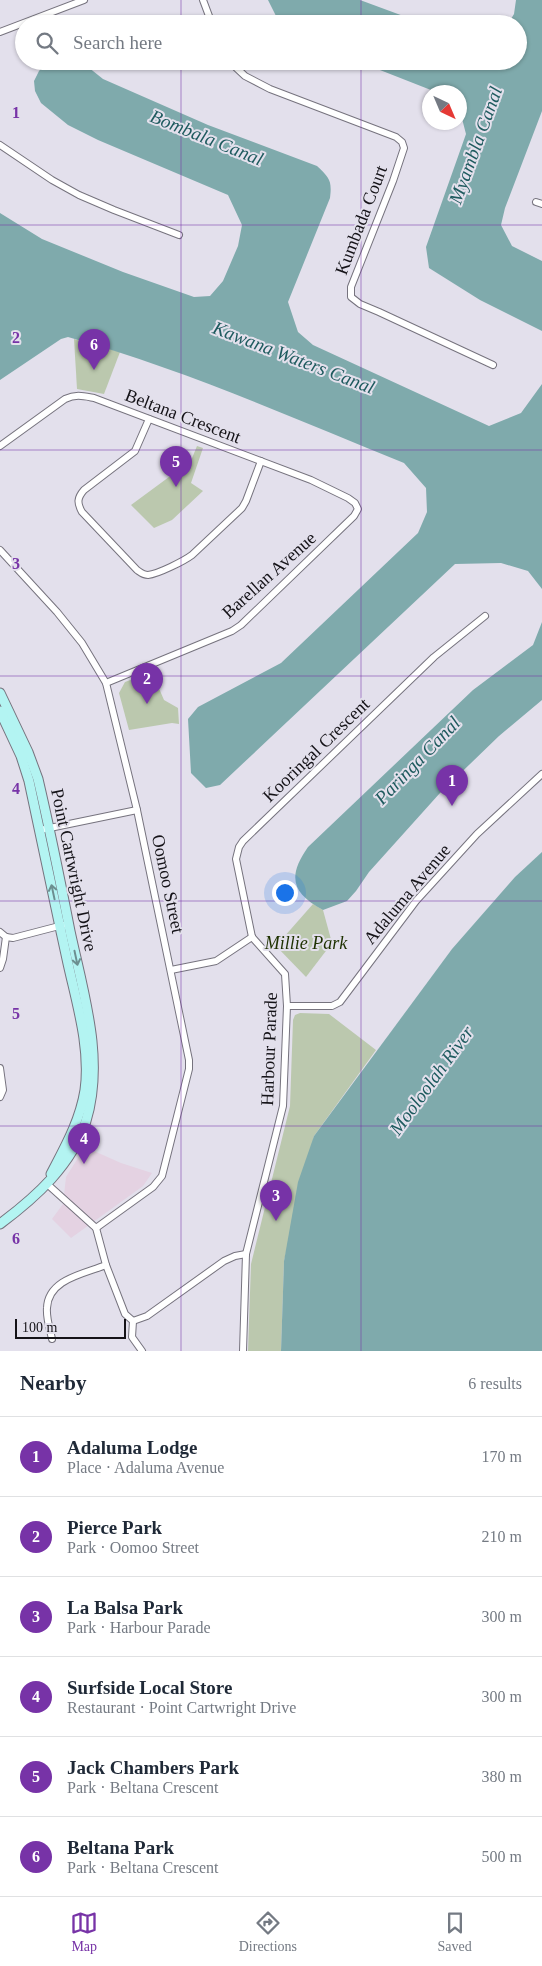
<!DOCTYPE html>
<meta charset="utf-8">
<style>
body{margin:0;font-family:"Times New Roman",serif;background:#f6f6f7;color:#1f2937}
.compass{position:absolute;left:422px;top:85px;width:45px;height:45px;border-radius:50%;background:#fff;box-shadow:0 1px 4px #0004;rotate:136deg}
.scale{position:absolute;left:15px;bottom:12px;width:111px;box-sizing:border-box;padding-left:5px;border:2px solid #151318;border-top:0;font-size:14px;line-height:18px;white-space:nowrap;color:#151318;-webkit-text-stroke:4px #e3e0ec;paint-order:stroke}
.you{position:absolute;left:284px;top:892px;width:18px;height:18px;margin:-12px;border:4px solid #fff;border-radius:50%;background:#1a73e8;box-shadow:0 0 0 8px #1a73e833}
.badge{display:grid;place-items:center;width:32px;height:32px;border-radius:50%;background:#7733a7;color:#fff;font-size:16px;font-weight:700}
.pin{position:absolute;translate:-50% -41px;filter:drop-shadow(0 1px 2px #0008)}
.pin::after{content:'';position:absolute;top:26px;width:18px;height:15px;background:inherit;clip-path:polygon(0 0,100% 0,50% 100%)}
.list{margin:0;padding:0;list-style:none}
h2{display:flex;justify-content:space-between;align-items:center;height:65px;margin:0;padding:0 20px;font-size:21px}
h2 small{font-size:16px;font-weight:400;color:#747a83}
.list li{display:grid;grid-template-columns:32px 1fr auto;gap:15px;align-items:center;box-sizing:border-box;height:80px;padding:0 20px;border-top:1px solid #e0e1e3}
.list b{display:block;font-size:19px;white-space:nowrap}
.list p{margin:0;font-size:16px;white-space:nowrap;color:#747a83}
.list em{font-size:16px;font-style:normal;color:#747a83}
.icon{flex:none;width:28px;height:28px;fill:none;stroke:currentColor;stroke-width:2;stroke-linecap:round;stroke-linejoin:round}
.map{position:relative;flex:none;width:542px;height:1351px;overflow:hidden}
.search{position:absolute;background:#fff;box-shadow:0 1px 4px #0004;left:15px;right:15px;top:15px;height:55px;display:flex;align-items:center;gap:12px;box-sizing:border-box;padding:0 18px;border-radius:28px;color:#747a83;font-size:19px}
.sheet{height:545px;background:#fff}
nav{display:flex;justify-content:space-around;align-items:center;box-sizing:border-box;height:70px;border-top:1px solid #e0e1e3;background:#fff;font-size:14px;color:#747a83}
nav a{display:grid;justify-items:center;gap:2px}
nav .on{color:#7733a7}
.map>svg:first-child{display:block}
.commercial{fill:#e4d2e2}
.green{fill:#bbc8ae}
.water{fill:#7faaac}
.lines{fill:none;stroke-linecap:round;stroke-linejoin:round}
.minor-casing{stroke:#76737e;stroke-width:8}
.secondary-casing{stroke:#76737e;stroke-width:11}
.minor{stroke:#fff;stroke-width:6}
.secondary{stroke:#b3f4f2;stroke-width:9}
.oneway{stroke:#6c8f90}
.grid{fill:none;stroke:#7733a7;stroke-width:1;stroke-opacity:0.55}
.labels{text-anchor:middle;stroke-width:4;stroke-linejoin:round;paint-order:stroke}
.street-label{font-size:18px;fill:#151318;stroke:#e3e0ec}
.park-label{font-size:18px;font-style:italic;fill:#1e3100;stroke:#e3e0ec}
.water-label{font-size:19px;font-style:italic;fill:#1f5b5f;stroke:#e3e0ec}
.grid-label{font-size:16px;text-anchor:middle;font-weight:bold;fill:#7733a7;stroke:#e3e0ec;stroke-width:4;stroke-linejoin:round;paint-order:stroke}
</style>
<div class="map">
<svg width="542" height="1351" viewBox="0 0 542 1351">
<rect width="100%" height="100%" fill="#e3e0ec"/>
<!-- commercial -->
<path class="commercial" d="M 85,1147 L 121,1163 L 152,1173 L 143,1186 L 71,1238 L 52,1219 L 63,1204 L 66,1177 Z"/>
<!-- green -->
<g class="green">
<path d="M 74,339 L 120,352 L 104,394 L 77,389 Z"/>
<path d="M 197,446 L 203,448 L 191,483 L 203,491 L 172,520 L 154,528 L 131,505 L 169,477 L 186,473 Z"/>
<path d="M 152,672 L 164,700 L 178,708 L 179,724 L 172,723 L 129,730 L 119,693 L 125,682 Z"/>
<path d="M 313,904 L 323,910 L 332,943 L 306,977 L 276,946 Z"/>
<path d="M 300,1013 L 329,1014 L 376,1050 L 314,1136 L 284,1261 L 281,1351 L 248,1351 L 251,1264 L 290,1106 L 293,1020 L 295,1015 Z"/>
</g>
<!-- water -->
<g class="water">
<path d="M 268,0 L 360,0 L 425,24 L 280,24 Z"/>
<path d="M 516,0 L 542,0 L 542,111 L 505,208 L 501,225 L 512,246 L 542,261 L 542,331 L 480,300 L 429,268 L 426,247 L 466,134 L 460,111 L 460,92 L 436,92 L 357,61 L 518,61 L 518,24 L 508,24 L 514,14 Z"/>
<path d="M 48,61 L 83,63 L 103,79 L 208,125 L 317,166 C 330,178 332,181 330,198 L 288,302 L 298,332 L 313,345 L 489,426 L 521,413 L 542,384 L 542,589 L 528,571 L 501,563 L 455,564 L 220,785 L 206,788 L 191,773 L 188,719 L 198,707 L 281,663 L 418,533 L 427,512 L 426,488 L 404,463 C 293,418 183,369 68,337 L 61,339 L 0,380 L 0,213 L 42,239 L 123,272 L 194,297 L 210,296 L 223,281 L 238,246 L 242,225 L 228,195 L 98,140 L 68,125 L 41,103 L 35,91 L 34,81 L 39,71 Z"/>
<path d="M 542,622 L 542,700 L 499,736 L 440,793 L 369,872 L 356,891 L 347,901 L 323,910 C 292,893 287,877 308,847 L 473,690 L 533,645 Z"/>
<path d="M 542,852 L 542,1351 L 281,1351 L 284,1261 L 298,1182 L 314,1136 L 452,949 L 515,877 Z"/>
</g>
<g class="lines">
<!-- minor casing -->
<g class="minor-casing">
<g id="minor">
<path d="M 203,0 L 212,24"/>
<path d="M 0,32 L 84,0"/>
<path d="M 229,61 L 245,76 L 270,89 L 396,137 L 402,142 L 404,148 L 393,181 L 351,287 L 351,297 L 360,304 L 379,312 L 493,365"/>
<path d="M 174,63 L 178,61"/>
<path d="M 0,145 L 52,180 L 79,195 L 114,210 L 179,235"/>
<path d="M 536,202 L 542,204"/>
<path d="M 149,419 L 135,451 L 84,490 C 77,498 77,503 82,512 L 137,570 C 140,572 143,575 148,575 C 158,574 184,561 192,555 L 242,508 L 246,501 L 261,461"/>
<path d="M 0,446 L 65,399 C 76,394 83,396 94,398 L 311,480 L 348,498 L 355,503 L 358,509 L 354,516 L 241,625 L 232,631 L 106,683"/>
<path d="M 0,550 L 57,612 L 82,643 L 106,683 L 137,810 L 189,1060 L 189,1069 L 162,1176 L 153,1187 L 96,1228"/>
<path d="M 40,830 L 137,810"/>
<path d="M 0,932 L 6,937"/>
<path d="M 6,937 L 13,938 L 63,925"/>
<path d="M 252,937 L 236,859 L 239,847 L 243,841 L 434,657 L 485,616"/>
<path d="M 0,968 L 3,959 L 6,937"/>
<path d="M 171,970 L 216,961 L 252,937"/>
<path d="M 287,1006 L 332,1006 L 340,1002 L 416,901 L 477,834 L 542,774"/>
<path d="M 0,1068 L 3,1090 L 0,1097"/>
<path d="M 46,1183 L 96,1228 L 106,1265 L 125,1314 L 133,1321 L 132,1337 L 142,1351"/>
<path d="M 133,1321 L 147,1316 L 224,1261 L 235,1256 L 246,1254"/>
<path d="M 52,1339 C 50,1329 46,1318 47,1308 C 48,1279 84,1274 106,1265"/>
<path d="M 243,1351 L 246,1254 L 283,1106 L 287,1006 L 285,974 L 252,937"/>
</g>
</g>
<!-- secondary casing -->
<g class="secondary-casing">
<g id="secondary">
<path d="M 0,693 L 28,752 L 38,779 C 50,830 60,880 70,931 C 83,992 105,1059 86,1121 C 72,1165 36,1197 0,1224"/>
<path d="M 0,711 L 21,756 L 29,781 C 42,841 54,900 67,959 C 76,1001 91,1047 85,1090 C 80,1121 65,1147 51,1174"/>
</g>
</g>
<!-- minor -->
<use href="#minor" class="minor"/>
<!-- secondary -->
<use href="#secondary" class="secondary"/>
</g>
<!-- one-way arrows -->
<defs><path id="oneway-shaft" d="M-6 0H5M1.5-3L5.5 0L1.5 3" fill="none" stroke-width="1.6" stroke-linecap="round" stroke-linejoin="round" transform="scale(1.25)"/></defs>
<g class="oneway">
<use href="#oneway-shaft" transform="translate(53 892) rotate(-102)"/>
<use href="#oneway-shaft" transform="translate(76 958) rotate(78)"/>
</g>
<!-- grid -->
<path class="grid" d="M 181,0 L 181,24M 361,0 L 361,24M 181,61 L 181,1351M 361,61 L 361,1351M 0,225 L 542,225M 0,450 L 542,450M 0,676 L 542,676M 0,901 L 542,901M 0,1126 L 542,1126"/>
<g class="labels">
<!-- street labels -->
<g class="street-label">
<text transform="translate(361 220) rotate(-69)" y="6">Kumbada Court</text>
<text transform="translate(183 416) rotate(21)" y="6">Beltana Crescent</text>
<text transform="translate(269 575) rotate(-42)" y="6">Barellan Avenue</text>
<text transform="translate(316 750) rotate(-44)" y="6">Kooringal Crescent</text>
<text transform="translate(74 870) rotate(78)" y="6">Point Cartwright Drive</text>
<text transform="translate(168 884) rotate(78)" y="6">Oomoo Street</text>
<text transform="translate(407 894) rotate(-50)" y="6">Adaluma Avenue</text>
<text transform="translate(269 1049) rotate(-88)" y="6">Harbour Parade</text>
</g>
<!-- park labels -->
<g class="park-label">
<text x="306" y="949">Millie Park</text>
</g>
<!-- water labels -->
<g class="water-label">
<text transform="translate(207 137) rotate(22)" y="7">Bombala Canal</text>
<text transform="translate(475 145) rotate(-70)" y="7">Myambla Canal</text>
<text transform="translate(294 357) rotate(21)" y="7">Kawana Waters Canal</text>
<text transform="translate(417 760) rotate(-46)" y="7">Paringa Canal</text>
<text transform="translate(431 1080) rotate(-54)" y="7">Mooloolah River</text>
</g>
</g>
<g class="grid-label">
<text x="16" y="118">1</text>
<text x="16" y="343">2</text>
<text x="16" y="569">3</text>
<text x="16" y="794">4</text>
<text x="16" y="1019">5</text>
<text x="16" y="1244">6</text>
</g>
</svg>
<svg class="compass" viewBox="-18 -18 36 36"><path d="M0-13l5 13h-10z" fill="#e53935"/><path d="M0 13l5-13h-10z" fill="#747a83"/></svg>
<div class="scale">100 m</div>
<div class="you"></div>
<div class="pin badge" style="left:452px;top:806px">1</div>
<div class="pin badge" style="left:147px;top:704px">2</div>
<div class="pin badge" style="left:276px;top:1221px">3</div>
<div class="pin badge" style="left:84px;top:1164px">4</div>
<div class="pin badge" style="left:176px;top:487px">5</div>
<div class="pin badge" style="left:94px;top:370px">6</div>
<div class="search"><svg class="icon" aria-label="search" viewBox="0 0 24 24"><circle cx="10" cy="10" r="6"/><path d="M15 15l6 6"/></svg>Search here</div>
</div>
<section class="sheet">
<h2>Nearby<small>6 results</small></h2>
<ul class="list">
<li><span class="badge">1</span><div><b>Adaluma Lodge</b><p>Place · Adaluma Avenue</p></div><em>170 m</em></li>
<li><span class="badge">2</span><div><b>Pierce Park</b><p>Park · Oomoo Street</p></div><em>210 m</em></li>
<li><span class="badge">3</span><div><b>La Balsa Park</b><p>Park · Harbour Parade</p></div><em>300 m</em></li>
<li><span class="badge">4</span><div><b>Surfside Local Store</b><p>Restaurant · Point Cartwright Drive</p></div><em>300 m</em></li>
<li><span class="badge">5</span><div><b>Jack Chambers Park</b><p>Park · Beltana Crescent</p></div><em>380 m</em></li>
<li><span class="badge">6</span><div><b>Beltana Park</b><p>Park · Beltana Crescent</p></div><em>500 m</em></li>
</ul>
</section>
<nav>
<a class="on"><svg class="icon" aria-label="map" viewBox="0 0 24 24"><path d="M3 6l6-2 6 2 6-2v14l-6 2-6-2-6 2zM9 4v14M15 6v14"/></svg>Map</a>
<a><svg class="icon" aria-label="directions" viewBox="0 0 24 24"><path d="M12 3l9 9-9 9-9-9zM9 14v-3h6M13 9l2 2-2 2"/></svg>Directions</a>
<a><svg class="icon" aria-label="saved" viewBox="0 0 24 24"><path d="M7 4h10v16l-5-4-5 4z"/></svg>Saved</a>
</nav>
